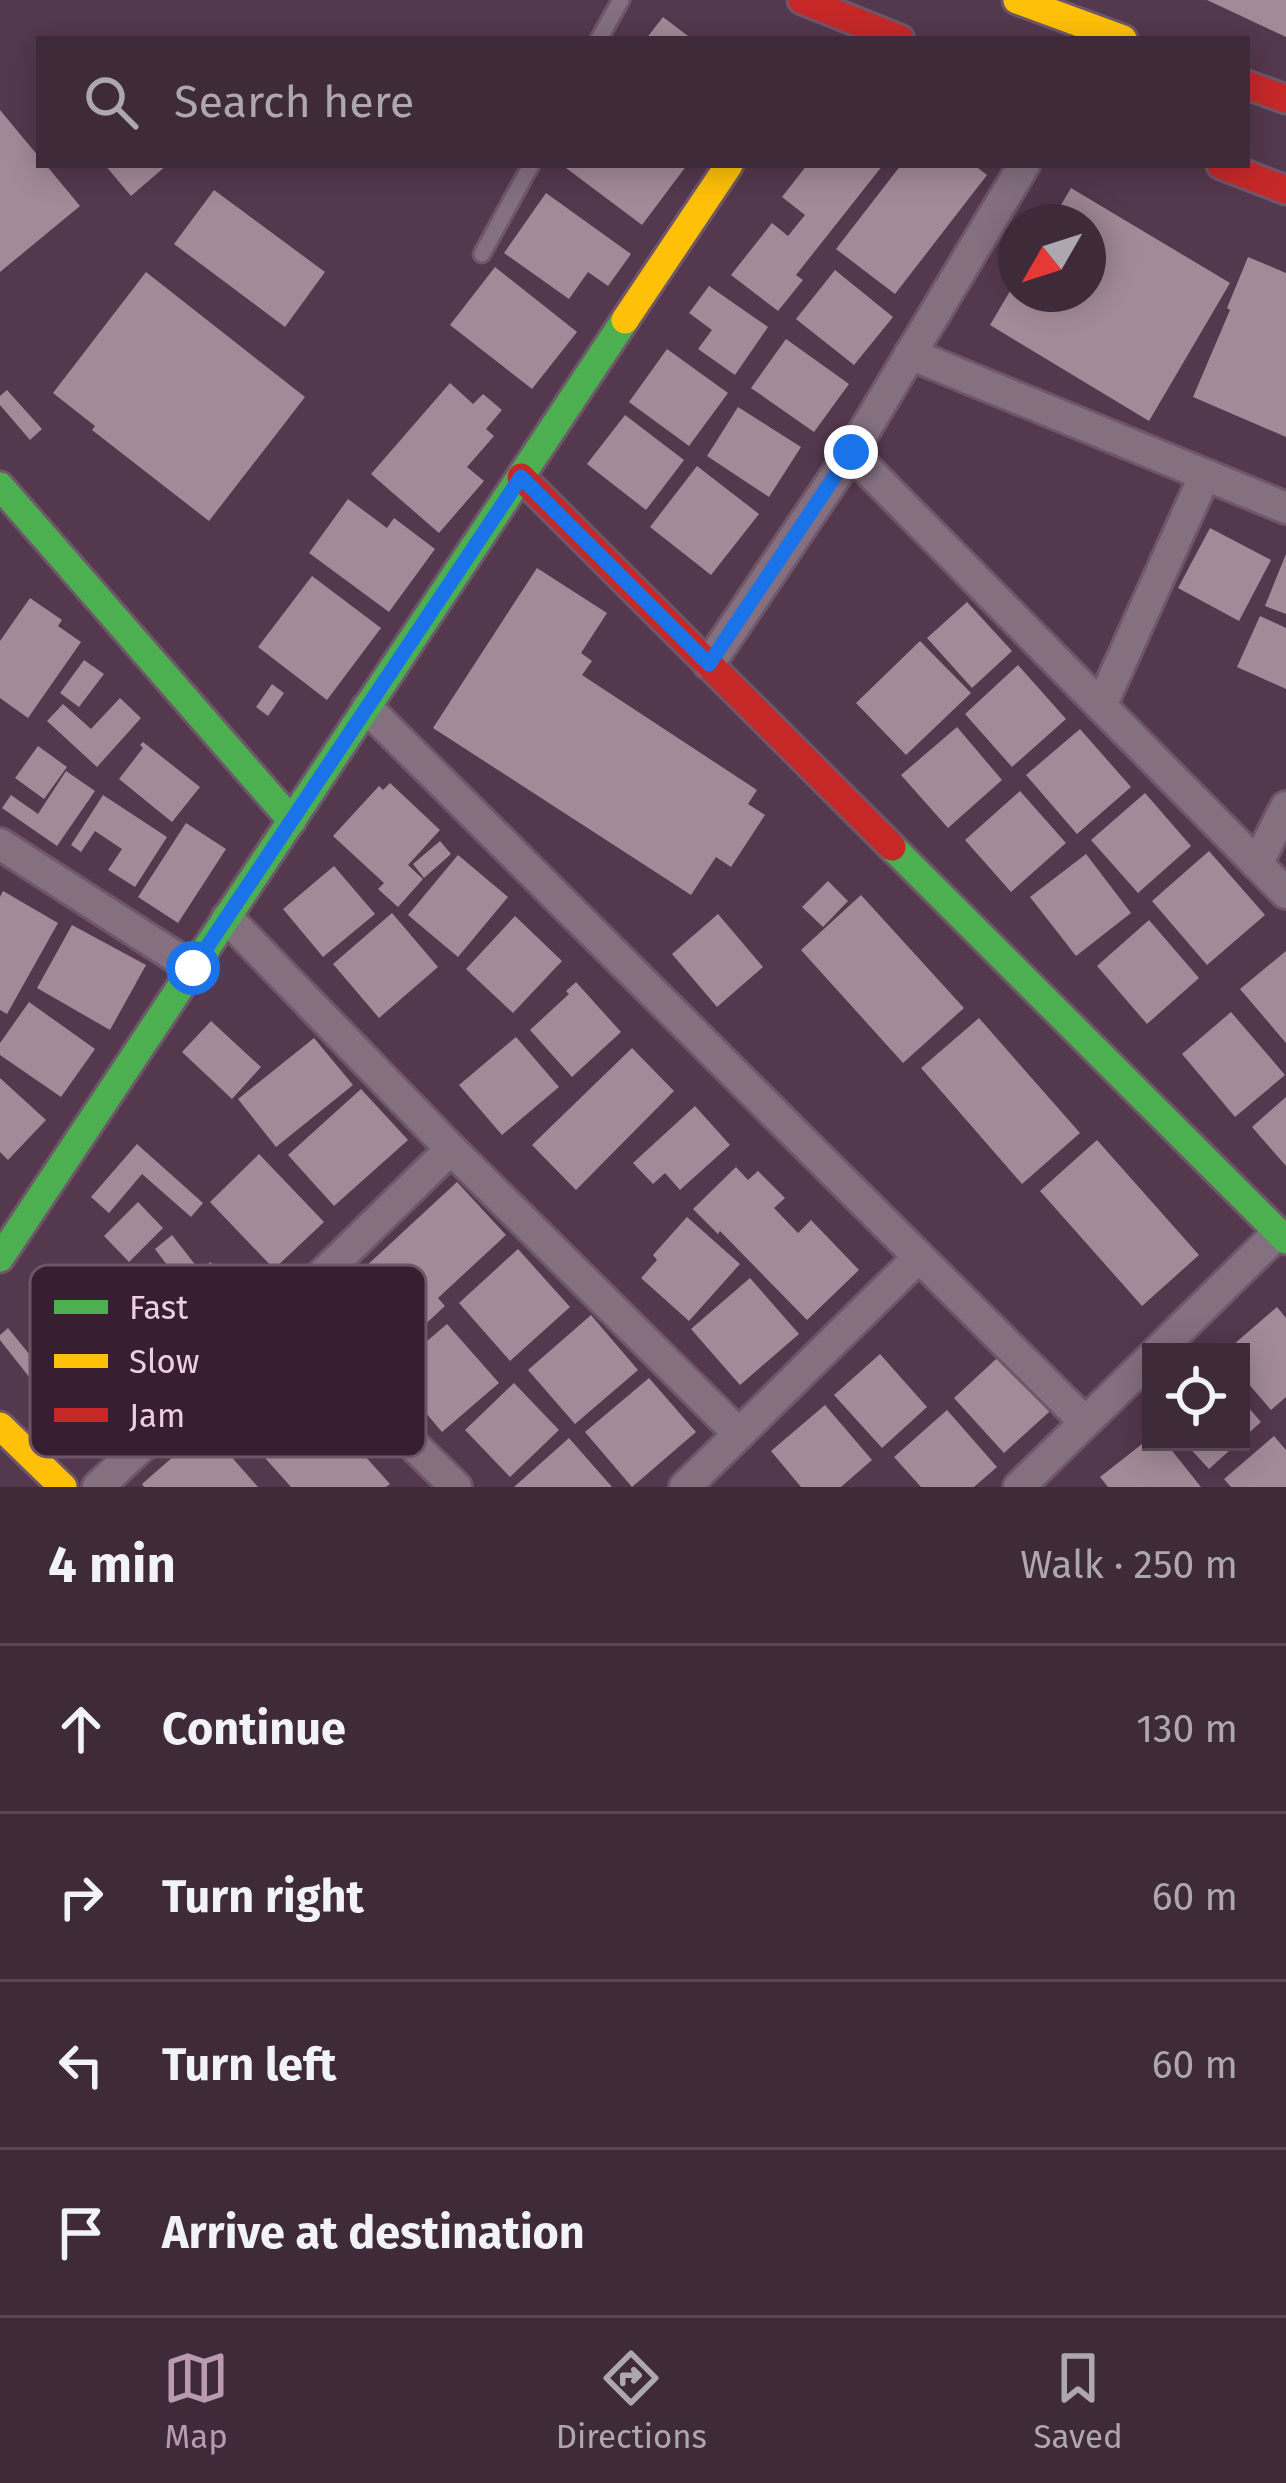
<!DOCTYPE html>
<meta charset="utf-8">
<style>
body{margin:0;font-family:"Fira Sans",sans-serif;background:#4a3645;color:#f1f3f6}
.controls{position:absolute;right:36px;bottom:36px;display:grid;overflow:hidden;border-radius:0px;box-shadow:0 6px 30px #0003}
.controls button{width:108px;height:108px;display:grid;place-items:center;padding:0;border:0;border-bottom:3px solid #584654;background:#3f2a3a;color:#f1f3f6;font:60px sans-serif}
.compass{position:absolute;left:998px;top:204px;width:108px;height:108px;border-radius:50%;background:#3f2a3a;box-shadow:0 6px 30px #0003;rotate:231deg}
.stop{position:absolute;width:36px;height:36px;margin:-27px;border:9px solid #1a73e8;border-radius:50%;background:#fff}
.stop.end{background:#1a73e8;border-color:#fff;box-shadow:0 3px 12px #0008}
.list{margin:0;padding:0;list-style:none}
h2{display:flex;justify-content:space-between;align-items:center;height:156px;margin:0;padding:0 48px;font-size:51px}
h2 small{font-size:39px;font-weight:400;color:#ada7af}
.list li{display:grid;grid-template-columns:78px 1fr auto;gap:36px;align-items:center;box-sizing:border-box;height:168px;padding:0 48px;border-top:3px solid #584654}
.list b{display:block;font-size:45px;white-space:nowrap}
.list em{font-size:39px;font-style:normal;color:#ada7af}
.icon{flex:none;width:66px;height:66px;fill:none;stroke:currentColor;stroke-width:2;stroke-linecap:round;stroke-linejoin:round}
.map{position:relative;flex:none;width:1286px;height:1487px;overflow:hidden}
.search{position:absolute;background:#3f2a3a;box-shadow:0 6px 30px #0003;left:36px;right:36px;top:36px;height:132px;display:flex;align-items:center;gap:30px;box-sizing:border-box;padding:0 42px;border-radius:0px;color:#ada7af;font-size:45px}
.sheet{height:828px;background:#3f2a3a}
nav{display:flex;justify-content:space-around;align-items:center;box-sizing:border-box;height:168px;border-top:3px solid #584654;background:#3f2a3a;font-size:33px;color:#ada7af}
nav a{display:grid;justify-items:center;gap:6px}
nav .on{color:#b99ab0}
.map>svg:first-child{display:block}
.building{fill:#a38a98}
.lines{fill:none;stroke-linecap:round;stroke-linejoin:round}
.lane-casing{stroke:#6f5669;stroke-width:21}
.street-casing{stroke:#6f5669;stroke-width:36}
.fast-casing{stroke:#6f5669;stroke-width:33}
.slow-casing{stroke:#6f5669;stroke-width:33}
.jam-casing{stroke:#6f5669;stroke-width:33}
.lane{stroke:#857080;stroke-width:15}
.street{stroke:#857080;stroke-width:30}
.fast{stroke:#4caf50;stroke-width:27}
.slow{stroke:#ffc107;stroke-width:27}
.jam{stroke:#c62828;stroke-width:27}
.route{stroke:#1a73e8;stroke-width:15}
.key{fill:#371f31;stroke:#6e5467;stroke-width:3}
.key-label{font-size:33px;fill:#efcee4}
</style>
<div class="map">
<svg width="1286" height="1487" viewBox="0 0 1286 1487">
<rect width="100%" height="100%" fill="#54384e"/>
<!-- building -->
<g class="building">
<path d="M 1207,0 L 1286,0 L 1286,37 Z"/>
<path d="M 663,17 L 692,39 L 646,39 Z"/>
<path d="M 0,110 L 39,157 L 39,165 L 46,165 L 80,206 L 0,272 Z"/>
<path d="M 105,165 L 167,165 L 131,196 Z"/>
<path d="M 562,165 L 687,165 L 642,225 Z"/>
<path d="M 807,165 L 883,165 L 796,275 L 803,280 L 778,311 L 731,275 L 772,223 L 788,236 L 805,215 L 782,197 Z"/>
<path d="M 901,165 L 974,165 L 987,175 L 895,294 L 836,249 Z"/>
<path d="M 1071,188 L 1230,283 L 1149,421 L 990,325 L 1016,281 L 1016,294 L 1088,294 L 1088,222 L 1051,222 Z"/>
<path d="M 214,190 L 325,272 L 285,327 L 174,244 Z"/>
<path d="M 546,193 L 631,254 L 608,286 L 588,272 L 569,299 L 504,253 Z"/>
<path d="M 1248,257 L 1286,273 L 1286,437 L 1193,397 L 1230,310 L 1227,308 Z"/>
<path d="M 495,267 L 577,332 L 532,389 L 450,325 Z"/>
<path d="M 835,270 L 893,317 L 854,365 L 796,319 Z"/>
<path d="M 146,272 L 305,397 L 209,521 L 92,430 L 95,426 L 53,393 Z"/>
<path d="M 709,286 L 768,327 L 735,375 L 698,349 L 712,330 L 689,313 Z"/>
<path d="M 786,339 L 849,384 L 814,432 L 751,388 Z"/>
<path d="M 667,349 L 728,393 L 689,446 L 629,402 Z"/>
<path d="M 450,383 L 473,404 L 483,394 L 502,410 L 486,429 L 494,436 L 467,467 L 484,481 L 439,533 L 371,474 Z"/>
<path d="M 7,390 L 42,429 L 30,440 L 0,405 L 0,396 Z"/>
<path d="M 738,407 L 801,447 L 769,497 L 707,456 Z"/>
<path d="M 625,415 L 684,460 L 646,510 L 587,464 Z"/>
<path d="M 697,466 L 759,514 L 711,575 L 650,527 Z"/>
<path d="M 348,499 L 387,528 L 394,518 L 435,549 L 389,612 L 309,553 Z"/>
<path d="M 1210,528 L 1271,560 L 1239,621 L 1178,588 Z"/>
<path d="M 1286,554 L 1286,614 L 1265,606 Z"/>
<path d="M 537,568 L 607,613 L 581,653 L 592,661 L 582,675 L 757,790 L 748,804 L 765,815 L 731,867 L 716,857 L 691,895 L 433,728 Z"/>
<path d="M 312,576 L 381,628 L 327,700 L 258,647 Z"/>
<path d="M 30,598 L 62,620 L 58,626 L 81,642 L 28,718 L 0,698 L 0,641 Z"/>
<path d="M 967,602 L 1012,651 L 972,688 L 927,638 Z"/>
<path d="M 1260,616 L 1286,628 L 1286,689 L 1237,667 Z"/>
<path d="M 920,641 L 971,693 L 906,755 L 856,703 Z"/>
<path d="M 84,660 L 104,674 L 79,707 L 60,693 Z"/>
<path d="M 1018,665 L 1066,719 L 1012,767 L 965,714 Z"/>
<path d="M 272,684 L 284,693 L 268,716 L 256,707 Z"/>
<path d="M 120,698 L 141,718 L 97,767 L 47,721 L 63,704 L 91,729 Z"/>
<path d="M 957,727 L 1002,780 L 948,828 L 901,775 Z"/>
<path d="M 1080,729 L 1131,787 L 1077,834 L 1026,775 Z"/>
<path d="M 143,742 L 200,787 L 172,822 L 119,779 L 143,748 L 140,745 Z"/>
<path d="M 38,746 L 67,767 L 44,799 L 15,778 Z"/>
<path d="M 66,771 L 95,791 L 57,846 L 2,808 L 11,795 L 38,814 Z"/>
<path d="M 390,783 L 440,830 L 408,865 L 423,879 L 398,907 L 378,889 L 384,883 L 333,836 L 379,786 L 383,790 Z"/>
<path d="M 1020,791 L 1066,843 L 1011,892 L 965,840 Z"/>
<path d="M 1145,793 L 1191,846 L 1138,893 L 1091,840 Z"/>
<path d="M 103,795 L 167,837 L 135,887 L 108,870 L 122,849 L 95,831 L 81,852 L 71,845 Z"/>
<path d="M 186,823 L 226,849 L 178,923 L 138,897 Z"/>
<path d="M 440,841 L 451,854 L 424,878 L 413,864 Z"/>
<path d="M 1209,851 L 1265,915 L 1207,965 L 1152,901 Z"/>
<path d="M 1086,854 L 1131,913 L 1076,956 L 1030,897 Z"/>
<path d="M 458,855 L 508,897 L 458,957 L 408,915 Z"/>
<path d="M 334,866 L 375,914 L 323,957 L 283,909 Z"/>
<path d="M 828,881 L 848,901 L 823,927 L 802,907 Z"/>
<path d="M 3,891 L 58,923 L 7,1014 L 0,1010 L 0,897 Z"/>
<path d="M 861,895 L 964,1008 L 903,1063 L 801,950 Z"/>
<path d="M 392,913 L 438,967 L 379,1018 L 333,964 Z"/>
<path d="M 718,914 L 763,967 L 717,1007 L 672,954 Z"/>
<path d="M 515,916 L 562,961 L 513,1013 L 466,969 Z"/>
<path d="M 1149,920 L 1199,978 L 1147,1024 L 1097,966 Z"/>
<path d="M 72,925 L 146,965 L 110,1030 L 37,988 Z"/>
<path d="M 1286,951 L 1286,1043 L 1240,989 Z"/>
<path d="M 576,982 L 621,1032 L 572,1077 L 530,1030 L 569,994 L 566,991 Z"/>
<path d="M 29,1002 L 95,1049 L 61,1097 L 0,1055 L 0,1043 Z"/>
<path d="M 1231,1012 L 1285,1075 L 1235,1117 L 1182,1054 Z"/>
<path d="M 979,1018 L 1080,1133 L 1022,1184 L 921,1068 Z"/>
<path d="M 211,1021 L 261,1067 L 232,1099 L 182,1052 Z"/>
<path d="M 516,1037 L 559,1087 L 502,1135 L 459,1085 Z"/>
<path d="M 314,1038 L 353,1085 L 276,1147 L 238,1099 Z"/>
<path d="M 632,1048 L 674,1091 L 576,1190 L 532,1145 Z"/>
<path d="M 0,1078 L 46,1120 L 8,1160 L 0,1152 Z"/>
<path d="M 361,1089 L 408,1140 L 334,1206 L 288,1155 Z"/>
<path d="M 1286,1097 L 1286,1166 L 1252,1127 Z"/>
<path d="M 695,1106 L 730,1145 L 680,1190 L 665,1173 L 653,1184 L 633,1163 Z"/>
<path d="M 1097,1140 L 1199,1255 L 1142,1306 L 1040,1191 Z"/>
<path d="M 137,1144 L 203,1203 L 191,1217 L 142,1174 L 109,1213 L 91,1197 Z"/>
<path d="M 259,1154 L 324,1222 L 274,1269 L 210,1202 Z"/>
<path d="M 736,1167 L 748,1180 L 758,1171 L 785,1198 L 774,1208 L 798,1233 L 811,1220 L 859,1270 L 807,1320 L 720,1231 L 718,1234 L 693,1209 Z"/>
<path d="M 457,1182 L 506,1235 L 438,1298 L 445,1306 L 379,1367 L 323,1306 Z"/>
<path d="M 138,1202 L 163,1228 L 129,1262 L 104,1236 Z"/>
<path d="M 687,1217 L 740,1264 L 689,1321 L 641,1278 L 657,1260 L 653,1255 Z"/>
<path d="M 172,1235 L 197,1267 L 179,1281 L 155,1249 Z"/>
<path d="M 518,1249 L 570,1307 L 510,1361 L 459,1303 Z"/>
<path d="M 210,1262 L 259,1303 L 236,1332 L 186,1291 Z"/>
<path d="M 750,1278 L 799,1334 L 740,1385 L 691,1329 Z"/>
<path d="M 1277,1307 L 1286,1318 L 1286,1397 L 1271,1410 L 1241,1375 L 1241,1352 L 1225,1352 Z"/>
<path d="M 591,1315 L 638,1370 L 575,1424 L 528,1370 Z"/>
<path d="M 447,1324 L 499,1383 L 442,1432 L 391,1372 Z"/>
<path d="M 8,1328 L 64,1397 L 52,1406 L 0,1340 L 0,1335 Z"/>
<path d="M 1009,1347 L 1059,1403 L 1004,1453 L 954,1398 Z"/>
<path d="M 880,1354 L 927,1407 L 882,1448 L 834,1395 Z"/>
<path d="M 287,1369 L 390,1484 L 386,1487 L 291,1487 L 231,1420 Z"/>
<path d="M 649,1378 L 696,1432 L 632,1487 L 585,1432 Z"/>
<path d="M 514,1383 L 559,1430 L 510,1477 L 465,1430 Z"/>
<path d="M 1241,1399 L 1261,1422 L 1241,1440 Z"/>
<path d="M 825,1405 L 872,1460 L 841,1487 L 801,1487 L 771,1451 Z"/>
<path d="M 947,1410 L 997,1467 L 974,1487 L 921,1487 L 894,1457 Z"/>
<path d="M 206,1428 L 258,1487 L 144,1487 L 142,1484 Z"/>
<path d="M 1274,1436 L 1286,1450 L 1286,1487 L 1231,1487 L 1224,1479 Z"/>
<path d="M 1151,1437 L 1151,1442 L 1165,1442 L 1201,1487 L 1108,1487 L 1100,1477 Z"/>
<path d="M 569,1438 L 612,1487 L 514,1487 Z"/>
<path d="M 1184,1442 L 1239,1442 L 1209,1469 Z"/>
</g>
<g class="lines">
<!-- lane casing -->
<g class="lane-casing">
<g id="lane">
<path d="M 599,39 L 621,0"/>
<path d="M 482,254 L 531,165"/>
</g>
</g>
<!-- street casing -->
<g class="street-casing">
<g id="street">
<path d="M 1024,165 L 851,453 L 1286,893"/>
<path d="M 910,354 L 1286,508"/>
<path d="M 709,664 L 851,453"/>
<path d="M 1101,706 L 1205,475"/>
<path d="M 367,708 L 1085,1422"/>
<path d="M 0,844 L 193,968"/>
<path d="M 1257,864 L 1286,807"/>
<path d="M 227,918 L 451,1149"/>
<path d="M 281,1315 L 456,1487"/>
<path d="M 1157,1352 L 1278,1233"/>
<path d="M 98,1487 L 281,1315 L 451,1149 L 739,1434"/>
<path d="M 685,1487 L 919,1257"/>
<path d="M 1019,1487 L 1151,1358"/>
</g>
</g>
<!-- fast casing -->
<g class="fast-casing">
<g id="fast">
<path d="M 0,486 L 292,821"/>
<path d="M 892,847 L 1286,1240"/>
<path d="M 0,1258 L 625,320"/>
</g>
</g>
<!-- slow casing -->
<g class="slow-casing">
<g id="slow">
<path d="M 1017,0 L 1123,39"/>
<path d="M 625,320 L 729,165"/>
<path d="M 0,1426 L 63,1487"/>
</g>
</g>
<!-- jam casing -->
<g class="jam-casing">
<g id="jam">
<path d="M 802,0 L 900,39"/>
<path d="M 1247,85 L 1286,99"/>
<path d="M 1221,165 L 1286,190"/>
<path d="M 521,477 L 892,847"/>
</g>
</g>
<!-- lane -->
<use href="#lane" class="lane"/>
<!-- street -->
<use href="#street" class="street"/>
<!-- fast -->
<use href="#fast" class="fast"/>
<!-- slow -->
<use href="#slow" class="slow"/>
<!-- jam -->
<use href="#jam" class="jam"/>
</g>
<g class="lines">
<!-- route -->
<path class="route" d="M 193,968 L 521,477 L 709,664 L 851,452"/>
</g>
<!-- legend -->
<rect x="30" y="1265" width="396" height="192" rx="18" class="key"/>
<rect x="54" y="1300" width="54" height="14" fill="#4caf50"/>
<rect x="54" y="1354" width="54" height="14" fill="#ffc107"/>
<rect x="54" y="1408" width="54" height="14" fill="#c62828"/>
<g class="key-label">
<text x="129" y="1319">Fast</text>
<text x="129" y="1373">Slow</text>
<text x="129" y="1427">Jam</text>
</g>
</svg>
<div class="controls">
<button><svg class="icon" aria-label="locate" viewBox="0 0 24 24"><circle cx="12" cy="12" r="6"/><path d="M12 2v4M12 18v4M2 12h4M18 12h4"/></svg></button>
</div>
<svg class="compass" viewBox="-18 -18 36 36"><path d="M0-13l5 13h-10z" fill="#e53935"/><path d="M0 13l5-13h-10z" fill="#ada7af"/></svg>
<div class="stop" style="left:193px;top:968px"></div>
<div class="stop end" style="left:851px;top:452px"></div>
<div class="search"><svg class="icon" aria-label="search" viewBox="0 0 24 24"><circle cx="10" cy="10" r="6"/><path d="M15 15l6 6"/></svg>Search here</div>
</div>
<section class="sheet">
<h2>4 min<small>Walk · 250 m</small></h2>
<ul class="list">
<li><svg class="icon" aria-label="ahead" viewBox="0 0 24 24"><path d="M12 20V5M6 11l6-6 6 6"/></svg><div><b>Continue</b></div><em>130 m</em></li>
<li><svg class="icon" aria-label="right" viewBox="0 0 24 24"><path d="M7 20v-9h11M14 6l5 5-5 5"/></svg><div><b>Turn right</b></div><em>60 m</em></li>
<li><svg class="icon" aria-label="left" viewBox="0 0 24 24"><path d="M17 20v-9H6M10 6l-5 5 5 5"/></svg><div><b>Turn left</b></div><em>60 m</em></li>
<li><svg class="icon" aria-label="arrive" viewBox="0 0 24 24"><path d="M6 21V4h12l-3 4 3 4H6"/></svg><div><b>Arrive at destination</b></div></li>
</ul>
</section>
<nav>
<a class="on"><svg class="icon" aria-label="map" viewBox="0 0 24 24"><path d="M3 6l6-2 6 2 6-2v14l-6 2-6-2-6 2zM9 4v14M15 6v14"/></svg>Map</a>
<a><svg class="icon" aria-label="directions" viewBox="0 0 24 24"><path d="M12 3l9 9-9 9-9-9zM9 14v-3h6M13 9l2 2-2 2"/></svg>Directions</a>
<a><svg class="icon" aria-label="saved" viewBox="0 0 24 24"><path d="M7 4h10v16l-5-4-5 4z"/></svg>Saved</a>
</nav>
